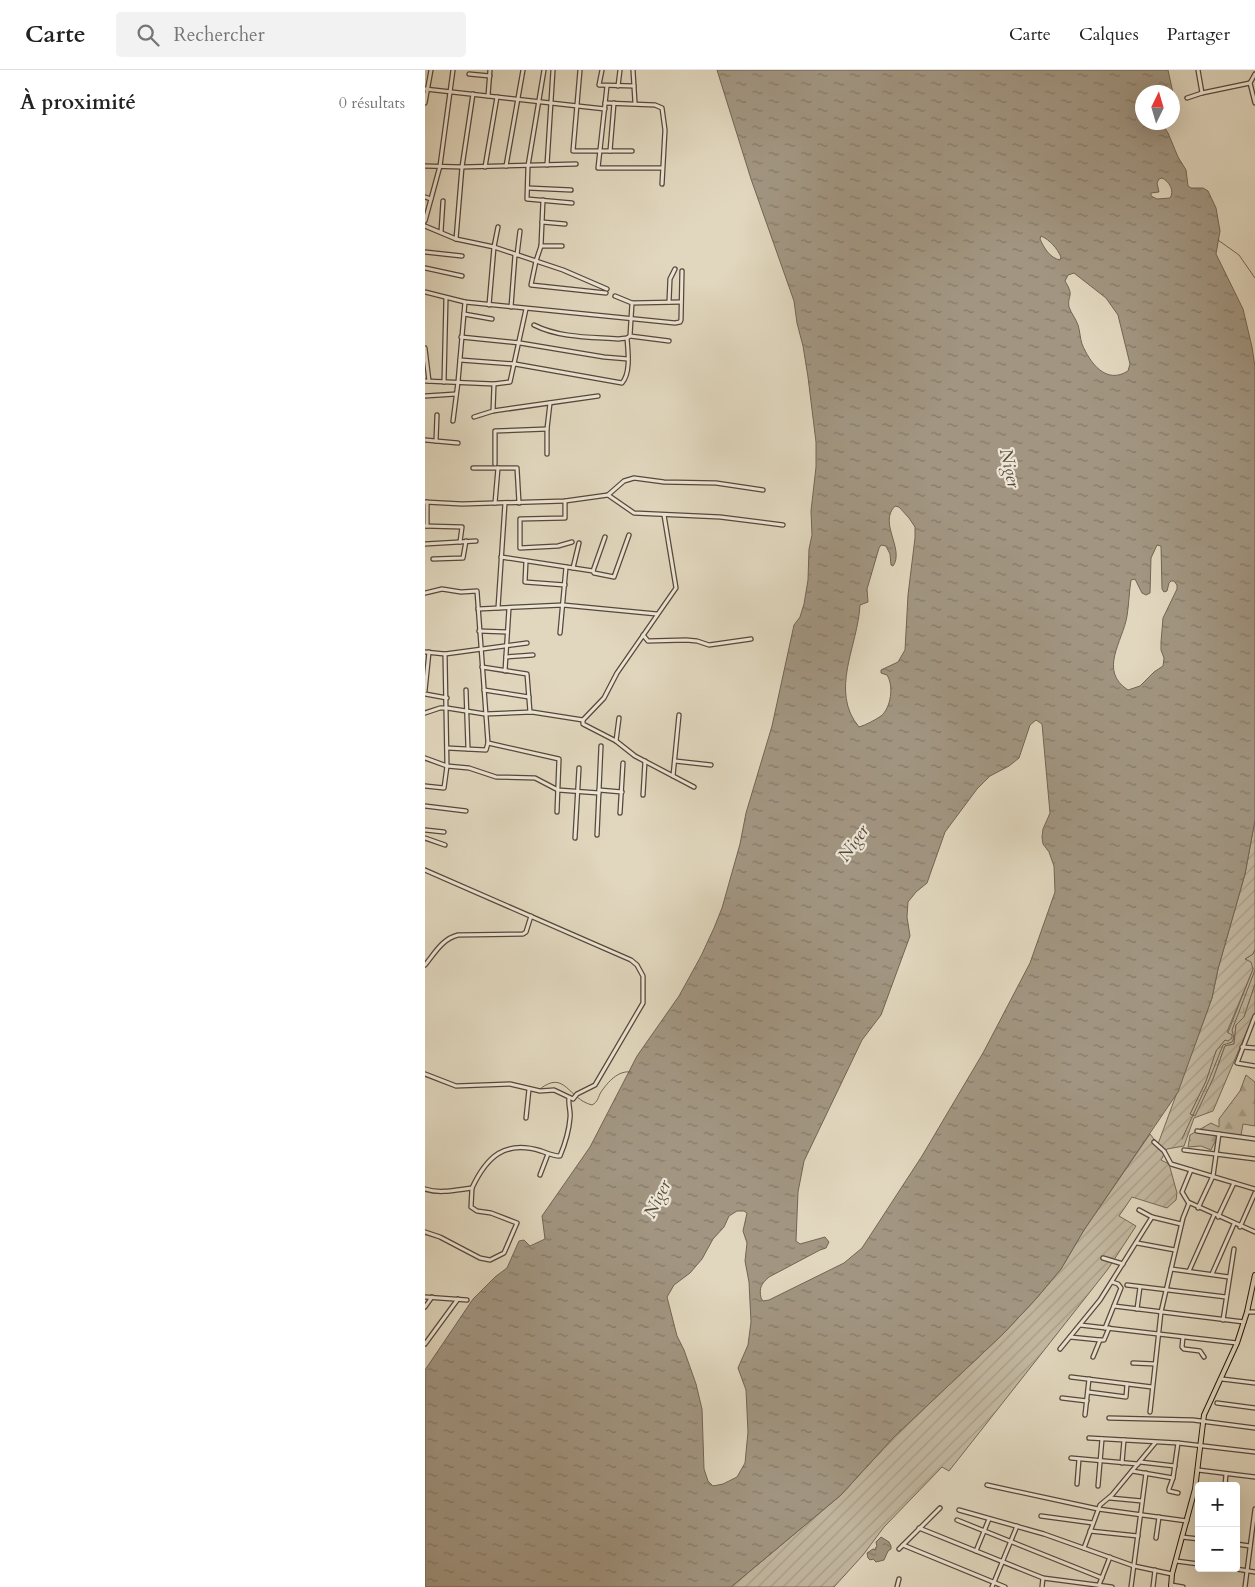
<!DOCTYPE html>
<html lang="fr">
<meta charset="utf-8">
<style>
body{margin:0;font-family:Cardo,serif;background:#f2f2f2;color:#222}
.controls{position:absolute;right:15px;bottom:15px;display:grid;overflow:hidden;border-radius:5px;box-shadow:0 5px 20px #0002}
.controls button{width:45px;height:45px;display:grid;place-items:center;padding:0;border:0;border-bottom:1px solid #e0e0e0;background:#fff;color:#222;font:25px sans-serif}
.compass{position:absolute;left:710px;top:15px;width:45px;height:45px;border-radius:50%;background:#fff;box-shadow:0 5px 20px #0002;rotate:5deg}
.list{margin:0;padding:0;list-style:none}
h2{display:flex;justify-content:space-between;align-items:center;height:65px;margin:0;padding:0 20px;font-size:21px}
h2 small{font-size:16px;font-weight:400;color:#767676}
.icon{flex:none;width:28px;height:28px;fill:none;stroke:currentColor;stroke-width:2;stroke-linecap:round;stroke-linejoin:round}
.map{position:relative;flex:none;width:830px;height:1517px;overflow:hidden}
header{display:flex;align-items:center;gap:30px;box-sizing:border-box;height:70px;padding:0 25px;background:#fff;border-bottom:1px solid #e0e0e0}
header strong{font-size:24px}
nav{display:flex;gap:28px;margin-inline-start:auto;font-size:18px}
.search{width:350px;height:45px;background:#f2f2f2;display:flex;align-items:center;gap:12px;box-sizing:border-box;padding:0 18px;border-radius:5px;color:#767676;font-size:19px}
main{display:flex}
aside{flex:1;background:#fff}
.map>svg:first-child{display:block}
.forest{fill:url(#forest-firs);stroke:#756857}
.wetland{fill:url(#wetland-marsh);stroke:#756857}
.garden{fill:url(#garden-furrows);stroke:#756857}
.water{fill:url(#water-ripples);stroke:#716454;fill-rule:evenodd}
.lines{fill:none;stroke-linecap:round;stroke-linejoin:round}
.stream{stroke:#716454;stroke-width:1}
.minor-casing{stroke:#56483a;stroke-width:5.5}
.major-casing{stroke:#28180e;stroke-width:6}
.minor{stroke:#ece5d5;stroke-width:3}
.major{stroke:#e1d7be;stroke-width:4}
.labels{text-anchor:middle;stroke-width:4.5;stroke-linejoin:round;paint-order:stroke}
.water-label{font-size:18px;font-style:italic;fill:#594a3c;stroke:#ece5d5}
</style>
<header>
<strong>Carte</strong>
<div class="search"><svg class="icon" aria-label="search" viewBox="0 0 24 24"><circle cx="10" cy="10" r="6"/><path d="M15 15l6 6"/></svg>Rechercher</div>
<nav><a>Carte</a><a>Calques</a><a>Partager</a></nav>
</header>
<main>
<aside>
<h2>À proximité<small>0 résultats</small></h2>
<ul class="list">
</ul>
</aside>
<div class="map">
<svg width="830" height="1517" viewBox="0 0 830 1517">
<defs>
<pattern id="forest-firs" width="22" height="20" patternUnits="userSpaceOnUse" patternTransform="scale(1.25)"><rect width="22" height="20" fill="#c2b7a0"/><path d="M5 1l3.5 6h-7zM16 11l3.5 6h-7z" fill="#a79d89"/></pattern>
<pattern id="wetland-marsh" width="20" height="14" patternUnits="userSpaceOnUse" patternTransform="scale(1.25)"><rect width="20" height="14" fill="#c2b7a0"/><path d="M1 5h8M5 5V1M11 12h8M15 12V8" fill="none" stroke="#a79d89"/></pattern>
<pattern id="garden-furrows" width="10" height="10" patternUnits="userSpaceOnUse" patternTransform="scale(1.25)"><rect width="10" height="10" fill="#c2b7a0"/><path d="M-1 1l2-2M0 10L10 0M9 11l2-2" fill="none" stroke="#a79d89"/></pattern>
<pattern id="water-ripples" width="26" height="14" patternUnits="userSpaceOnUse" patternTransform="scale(1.25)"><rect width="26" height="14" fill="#a29682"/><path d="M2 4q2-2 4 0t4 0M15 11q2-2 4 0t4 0" fill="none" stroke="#847969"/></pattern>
</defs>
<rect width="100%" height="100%" fill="#e1d7be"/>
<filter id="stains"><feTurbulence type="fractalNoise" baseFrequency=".004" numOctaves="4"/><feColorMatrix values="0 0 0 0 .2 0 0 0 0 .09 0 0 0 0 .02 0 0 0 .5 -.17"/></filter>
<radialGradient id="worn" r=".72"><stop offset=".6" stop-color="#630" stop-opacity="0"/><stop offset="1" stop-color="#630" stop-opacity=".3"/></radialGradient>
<!-- forest -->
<path class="forest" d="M 821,1005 L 830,1012 L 830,1056 L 818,1054 L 816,1065 L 792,1067 L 786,1080 L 776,1076 L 763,1077 L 765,1065 L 786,1053 L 794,1057 L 794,1049 L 815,1021 Z"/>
<!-- wetland -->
<path class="wetland" d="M 830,879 L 830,914 L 819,947 L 811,955 L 809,974 L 800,976 L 788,1009 L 770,1047 L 765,1044 L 781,1011 L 791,981 L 800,970 L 828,899 L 820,889 L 828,884 Z"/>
<!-- garden -->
<path class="garden" d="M 830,750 L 830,879 L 828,884 L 820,889 L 826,892 L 828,899 L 802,962 L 807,965 L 807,968 L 803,971 L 800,970 L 791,981 L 781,1011 L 765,1044 L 770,1046 L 788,1009 L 800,976 L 809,974 L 811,955 L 819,947 L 830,914 L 830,942 L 788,1041 L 769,1048 L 759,1076 L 742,1079 L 736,1090 L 744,1094 L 752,1123 L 751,1130 L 742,1138 L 707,1127 L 694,1146 L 711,1156 L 683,1199 L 524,1401 L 517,1397 L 459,1457 L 438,1485 L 409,1517 L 306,1517 L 416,1425 L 469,1367 L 578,1264 L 610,1230 L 636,1199 L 659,1160 L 725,1064 L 733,1074 L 787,928 L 793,899 L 820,804 Z"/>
<!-- water -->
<g class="water">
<path d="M 292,0 L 743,0 L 748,23 L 754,34 L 753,40 L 748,40 L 748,22 L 718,22 L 717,27 L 714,30 L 711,45 L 713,48 L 717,50 L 718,52 L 739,57 L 743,63 L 753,87 L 761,100 L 763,116 L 766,118 L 778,118 L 783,121 L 791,138 L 795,161 L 791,184 L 818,239 L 827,277 L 830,297 L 830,750 L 820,804 L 793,899 L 787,928 L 753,1022 L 659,1160 L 636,1199 L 610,1230 L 578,1264 L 469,1367 L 416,1425 L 306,1517 L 0,1517 L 0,1300 L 48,1229 L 70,1207 L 82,1198 L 94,1171 L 99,1170 L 105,1176 L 120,1169 L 117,1146 L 165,1077 L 212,986 L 254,926 L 276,886 L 289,858 L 297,838 L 315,774 L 321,743 L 347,656 L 369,555 L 375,547 L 379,534 L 383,510 L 384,479 L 387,465 L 386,441 L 391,397 L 391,372 L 383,307 L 378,276 L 372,253 L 369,231 L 326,109 ZM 737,108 C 744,111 750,121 745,128 L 732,129 L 726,126 L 726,123 L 734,122 L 732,113 L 734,109 ZM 616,166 C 625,170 632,178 636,187 L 635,190 C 625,188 619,178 615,169 ZM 649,203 L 681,228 L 693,245 L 705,294 L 703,301 C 681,315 665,293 657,274 C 655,268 655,261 653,255 C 651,249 646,243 644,237 C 642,225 650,227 640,211 L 643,205 ZM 470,436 L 474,437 L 484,448 L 490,457 L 490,468 L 483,525 L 480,580 L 473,592 L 456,600 L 456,603 L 462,605 C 469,616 466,638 456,646 C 450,650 441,655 434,657 C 404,621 433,576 435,535 L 443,532 L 442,519 L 454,478 L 456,475 L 461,476 L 465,484 L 466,495 L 468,496 C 480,479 453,453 470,436 ZM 732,475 L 736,476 L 737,519 L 739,522 L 742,521 L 744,513 L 746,511 L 749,511 L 752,515 L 752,519 L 738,548 L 736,572 L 736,580 L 739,588 L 738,596 L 729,602 L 715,616 L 703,620 C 673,601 698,571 702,546 C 704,534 704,522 706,510 L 710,509 L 717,523 L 721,525 L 725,523 L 726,488 ZM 611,650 L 617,654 L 625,743 L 618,759 L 617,767 L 618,774 L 624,782 L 629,796 L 630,822 L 605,893 L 558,983 L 497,1086 L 437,1178 L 419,1193 L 344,1230 L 338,1231 L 336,1228 C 334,1218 336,1214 344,1207 L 395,1180 L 401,1178 L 404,1172 L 400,1167 L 375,1174 L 371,1171 L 373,1122 L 379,1091 L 437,970 L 456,945 L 485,866 L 482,847 L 483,832 L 491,822 L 502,813 L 520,762 L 552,719 L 565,706 L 584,696 L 594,688 L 605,655 ZM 319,1141 L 322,1143 L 318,1161 L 322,1173 L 320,1191 L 324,1212 L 326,1252 L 323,1275 L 313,1298 L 321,1320 L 323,1362 L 320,1393 L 312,1407 L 298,1414 L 288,1416 L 283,1411 L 279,1399 L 277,1339 L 271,1314 L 259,1280 L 252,1266 L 242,1227 L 249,1215 L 265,1203 L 277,1189 L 288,1169 L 299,1157 L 304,1146 L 312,1141 Z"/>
<path d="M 456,1467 L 464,1472 L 466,1476 L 466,1479 L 463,1481 L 459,1490 L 451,1492 L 448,1489 L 445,1490 L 443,1488 L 442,1483 L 448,1479 L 451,1480 L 450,1478 L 452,1477 L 451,1472 Z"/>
</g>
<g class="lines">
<!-- stream -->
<g class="stream">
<path d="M 793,170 L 814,185 L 830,208"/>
<path d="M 115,1019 C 140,999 143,1029 167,1035 C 173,1032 173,1027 176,1022 C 183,1012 193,1000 206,1002"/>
<path d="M 757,1069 L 784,1010 L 798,975 L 807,972 L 809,968 L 807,960 L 830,900"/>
</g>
<!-- minor casing -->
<g class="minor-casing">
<g id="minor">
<path d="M 119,0 L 103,96 L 102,129 L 147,133"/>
<path d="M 155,0 L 148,81 L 207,81"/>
<path d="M 177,0 L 174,15 L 209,16"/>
<path d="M 208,0 L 210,33"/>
<path d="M 773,0 L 777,23 L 825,13"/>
<path d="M 44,4 L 65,6"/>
<path d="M 830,4 L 825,13 L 830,33"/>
<path d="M 182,16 L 173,98 L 237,98"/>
<path d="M 193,16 L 195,0"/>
<path d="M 0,19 L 180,39"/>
<path d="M 63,26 L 65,0"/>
<path d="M 762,28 L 777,23"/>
<path d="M 0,33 L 6,0"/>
<path d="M 180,33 L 230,35 L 237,38 L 240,60 L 237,114"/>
<path d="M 185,81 L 189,33"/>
<path d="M 122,95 L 128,0"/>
<path d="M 0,96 L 37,97 L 151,94"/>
<path d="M 81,96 L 98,0"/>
<path d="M 60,97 L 72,27"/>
<path d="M 103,118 L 146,120"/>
<path d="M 0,127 L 6,129"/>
<path d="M 118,130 L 116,176 L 111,191 L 106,215 L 181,223"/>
<path d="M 0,151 L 15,96 L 28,0"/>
<path d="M 117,152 L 140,154"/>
<path d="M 0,156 L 31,169 L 69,177 L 138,200 L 182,219"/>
<path d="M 16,162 L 18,131"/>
<path d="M 31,169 L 37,97 L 48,24"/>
<path d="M 116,176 L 137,176"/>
<path d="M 0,182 L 37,186"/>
<path d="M 92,185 L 95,161"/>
<path d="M 0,198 L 37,206"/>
<path d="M 0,222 L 40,232 L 250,253 L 255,252 L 256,250 L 257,201"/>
<path d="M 190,226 L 207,233 L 205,266 L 244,271"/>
<path d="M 244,232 L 245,209 L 250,199"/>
<path d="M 207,233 L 256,232"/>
<path d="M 64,235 L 69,177 L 73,157"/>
<path d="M 86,237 L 90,185"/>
<path d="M 39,244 L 67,249"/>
<path d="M 109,255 C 135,268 165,267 193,269 L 202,268 L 205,266"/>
<path d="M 36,267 L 95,273 L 179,287 L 203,289"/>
<path d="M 0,278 L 4,311"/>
<path d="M 35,290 L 90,294 L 197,313 C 206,303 203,281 202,268"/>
<path d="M 0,311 L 69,314 L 85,312 L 101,239"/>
<path d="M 19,312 L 21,228"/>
<path d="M 0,326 L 31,324"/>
<path d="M 68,341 L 69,314"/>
<path d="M 49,347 L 68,341 L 173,326"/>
<path d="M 28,351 L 33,312 L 40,232"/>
<path d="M 0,370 L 33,373"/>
<path d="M 11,371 L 12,345"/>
<path d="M 122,384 L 122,359 L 125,333"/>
<path d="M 70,394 L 70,361 L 122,359"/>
<path d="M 48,398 L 92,398 L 94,433"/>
<path d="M 183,425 L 209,443 L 295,447 L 358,455"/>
<path d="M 140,431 L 140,448 L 95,449 L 95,478 L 133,476 L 147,472"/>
<path d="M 0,432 L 37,434 L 140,431 L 183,425 L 199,411 L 209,408 L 239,412 L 291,413 L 338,420"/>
<path d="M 2,432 L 2,456"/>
<path d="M 70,433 L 73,398"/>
<path d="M 239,445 L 251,518 L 192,603 L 179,628 L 158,650 L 158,654 L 191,671 L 210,686 L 269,717"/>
<path d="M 0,456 L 37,457 L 35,472"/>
<path d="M 0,474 L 51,471"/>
<path d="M 76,487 L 168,501 L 169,503 L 189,507 L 204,465"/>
<path d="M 8,489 L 38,488 L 41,471"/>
<path d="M 101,491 L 100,512 L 140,515"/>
<path d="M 148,498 L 154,473"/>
<path d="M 168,501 L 180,467"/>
<path d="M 0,523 L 17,519 L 36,522 L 52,521 L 63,673 L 61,680 L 22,678"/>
<path d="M 73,538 L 80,433"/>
<path d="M 53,539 L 138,535 L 232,544"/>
<path d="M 54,561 L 82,562"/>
<path d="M 135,563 L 141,497"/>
<path d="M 218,565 L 223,571 L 261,570 L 272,571 L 284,575 L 326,569"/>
<path d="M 0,582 L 20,584 L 102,573"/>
<path d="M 81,587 L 108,585"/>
<path d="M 57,597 L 102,604 L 105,642"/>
<path d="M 80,601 L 84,538"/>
<path d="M 41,620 L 43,679"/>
<path d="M 59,620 L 104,627"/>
<path d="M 0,621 L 4,582"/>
<path d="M 0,624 L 22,628"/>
<path d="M 0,643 L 15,638 L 22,638 L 60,644 L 107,642 L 158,650"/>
<path d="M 191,671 L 194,648"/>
<path d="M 63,673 L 134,689 L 132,742"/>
<path d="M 0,688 L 22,696 L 44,698 L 71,707 L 110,708 L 133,720 L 174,723"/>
<path d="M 250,691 L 286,695"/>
<path d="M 248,706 L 254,645"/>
<path d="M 0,716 L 19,718 L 22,696 L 20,584"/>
<path d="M 174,720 L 197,722"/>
<path d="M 218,725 L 220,691"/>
<path d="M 0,736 L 41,741"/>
<path d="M 195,743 L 198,693"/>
<path d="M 0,760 L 19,762"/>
<path d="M 172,765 L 176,676"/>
<path d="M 0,768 L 20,775"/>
<path d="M 150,768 L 154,698"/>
<path d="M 0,800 L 206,890 L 212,895 L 218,906 L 218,933 L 170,1015 L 152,1024 L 148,1029 L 129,1020 L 115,1021 L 85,1014 L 31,1016 L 0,1004"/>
<path d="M 0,895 C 10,883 17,869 33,865 L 98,864 L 101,862 L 106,846"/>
<path d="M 830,946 L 812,993 L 830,996"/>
<path d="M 817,977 L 830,978"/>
<path d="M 101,1048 L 104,1019"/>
<path d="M 772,1061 L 830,1069"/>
<path d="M 729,1072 L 739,1081 L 746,1094 L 830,1119"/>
<path d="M 759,1080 L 830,1089"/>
<path d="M 766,1100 L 757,1122 L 763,1132 L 830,1162"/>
<path d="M 115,1105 L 123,1084"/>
<path d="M 0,1119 C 15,1124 31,1120 47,1118 C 62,1086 80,1070 116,1081 C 122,1083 128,1086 135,1086 C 140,1074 144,1061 145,1048 C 146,1041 143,1035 144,1028"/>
<path d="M 773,1138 L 788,1106 L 794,1064"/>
<path d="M 714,1140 L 727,1147 L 756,1154"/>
<path d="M 793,1147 L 809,1113"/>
<path d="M 815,1157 L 830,1123"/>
<path d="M 0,1162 L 15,1167 L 55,1188 L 65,1190 L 79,1183 L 92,1153 L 66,1143 L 52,1141 L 46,1137 L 47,1118"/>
<path d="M 712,1173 L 750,1180"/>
<path d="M 678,1188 L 698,1194"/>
<path d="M 746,1199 L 804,1207"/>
<path d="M 764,1201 L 789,1145"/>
<path d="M 787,1204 L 809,1154"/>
<path d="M 702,1215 L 801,1227"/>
<path d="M 0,1227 L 42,1230"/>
<path d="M 689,1236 L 819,1252"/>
<path d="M 0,1237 L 7,1227"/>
<path d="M 712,1239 L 715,1217"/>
<path d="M 822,1242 L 830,1242"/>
<path d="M 798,1250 L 809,1179"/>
<path d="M 655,1255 L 812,1273"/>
<path d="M 680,1258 L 696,1218 L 693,1214 L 687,1212"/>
<path d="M 645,1267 L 675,1270"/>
<path d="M 758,1267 L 757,1277 L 759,1279 L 775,1281 L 779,1287"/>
<path d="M 0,1274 L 33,1229"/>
<path d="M 635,1279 L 675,1230 L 727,1147"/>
<path d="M 668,1287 L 675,1270 L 679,1270 L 684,1258"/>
<path d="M 708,1293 L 730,1294"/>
<path d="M 646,1307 L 727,1317"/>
<path d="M 797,1309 L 830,1313"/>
<path d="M 663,1322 L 701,1327 L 702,1314"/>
<path d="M 637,1328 L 662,1331"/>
<path d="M 792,1333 L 830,1338"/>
<path d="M 725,1342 L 736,1242 L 758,1148 L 764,1133"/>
<path d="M 660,1345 L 664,1309"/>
<path d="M 684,1348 L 768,1350 L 830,1358"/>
<path d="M 664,1368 L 753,1373 L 830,1382"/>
<path d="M 753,1373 L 748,1408 L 744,1419 L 744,1421 L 753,1423"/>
<path d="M 646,1388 L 713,1394"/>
<path d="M 715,1392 L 750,1396"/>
<path d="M 697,1393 L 699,1370"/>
<path d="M 773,1400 L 830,1407"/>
<path d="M 707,1401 L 748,1408"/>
<path d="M 652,1414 L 654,1389"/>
<path d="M 562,1415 L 673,1439 L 762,1451"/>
<path d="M 673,1416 L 677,1369"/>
<path d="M 800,1416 L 801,1404"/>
<path d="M 685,1428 L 717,1431"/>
<path d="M 534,1440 L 619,1464 L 709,1496 L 747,1504"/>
<path d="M 616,1446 L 668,1453"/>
<path d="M 532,1450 L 677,1508"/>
<path d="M 494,1458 L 618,1508 L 687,1517"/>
<path d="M 665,1461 L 713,1466"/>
<path d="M 757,1467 L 774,1469"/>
<path d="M 731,1468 L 734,1447"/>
<path d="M 811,1474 L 825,1476"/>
<path d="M 478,1475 L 580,1517"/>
<path d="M 659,1478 L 675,1435 L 687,1425 L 730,1373"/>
<path d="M 474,1479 L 515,1438"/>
<path d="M 551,1481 L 564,1449"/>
<path d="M 751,1491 L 774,1494"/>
<path d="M 805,1498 L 830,1502"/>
<path d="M 674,1515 L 685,1487"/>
<path d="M 746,1515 L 758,1517"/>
<path d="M 472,1517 L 474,1509"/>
<path d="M 567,1517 L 592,1456"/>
<path d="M 617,1517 L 618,1508"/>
<path d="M 706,1517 L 721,1403"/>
<path d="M 728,1517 L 730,1500"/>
<path d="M 820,1517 L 830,1439"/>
</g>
</g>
<!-- major casing -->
<g class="major-casing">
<path id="major" d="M 746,1517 L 747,1504 L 770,1419 L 779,1345 L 812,1273 L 822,1242 L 830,1205"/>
</g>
<!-- minor -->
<use href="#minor" class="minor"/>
<!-- major -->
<use href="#major" class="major"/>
</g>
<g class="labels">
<!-- water labels -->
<g class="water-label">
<text transform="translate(585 398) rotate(77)" y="6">Niger</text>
<text transform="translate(428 773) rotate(-55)" y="6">Niger</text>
<text transform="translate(232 1129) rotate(-64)" y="6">Niger</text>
</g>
</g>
<rect width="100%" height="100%" filter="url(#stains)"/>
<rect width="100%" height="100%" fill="url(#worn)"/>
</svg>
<div class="controls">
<button>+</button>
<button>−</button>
</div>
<svg class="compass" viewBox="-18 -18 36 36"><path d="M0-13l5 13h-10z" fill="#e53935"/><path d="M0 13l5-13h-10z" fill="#767676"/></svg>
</div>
</main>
